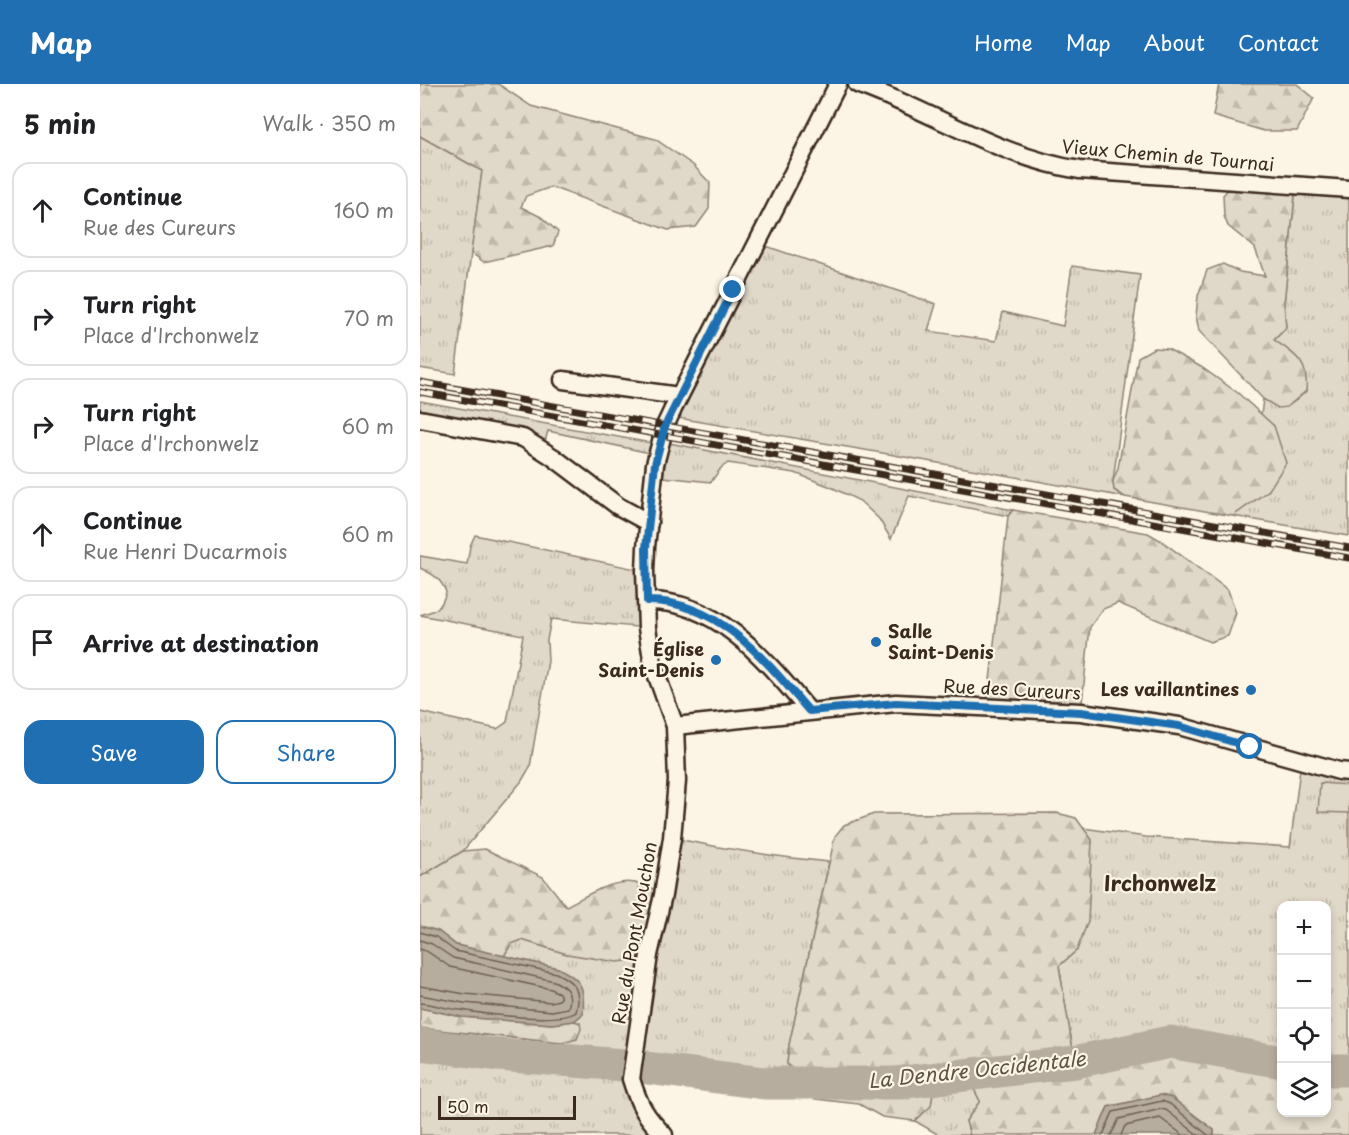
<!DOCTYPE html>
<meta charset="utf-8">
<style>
body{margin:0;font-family:"Playpen Sans",sans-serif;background:#f6f6f6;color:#202124}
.controls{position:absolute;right:18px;bottom:18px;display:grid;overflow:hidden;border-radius:12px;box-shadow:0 3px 9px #0003}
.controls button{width:54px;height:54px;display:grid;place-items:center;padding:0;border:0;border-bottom:2px solid #e0e0e0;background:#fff;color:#202124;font:30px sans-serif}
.scale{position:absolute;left:18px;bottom:15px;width:138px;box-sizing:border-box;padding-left:6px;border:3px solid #3b2a1e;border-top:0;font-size:16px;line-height:21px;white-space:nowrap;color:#3b2a1e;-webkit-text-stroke:4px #fcf5e5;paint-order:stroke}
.stop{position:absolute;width:18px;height:18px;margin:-14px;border:4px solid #1f6fb2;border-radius:50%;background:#fff}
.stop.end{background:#1f6fb2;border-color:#fff;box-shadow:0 2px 6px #0008}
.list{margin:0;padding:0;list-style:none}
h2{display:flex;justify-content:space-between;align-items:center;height:78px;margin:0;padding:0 24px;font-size:26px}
h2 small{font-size:20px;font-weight:400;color:#757577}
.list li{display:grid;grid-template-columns:39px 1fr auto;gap:18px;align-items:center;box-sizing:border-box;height:96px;margin:0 12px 12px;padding:0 12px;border:2px solid #e0e0e0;border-radius:18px}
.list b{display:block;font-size:22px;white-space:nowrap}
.list p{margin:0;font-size:20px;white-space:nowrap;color:#757577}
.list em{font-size:20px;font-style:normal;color:#757577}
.actions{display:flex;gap:12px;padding:18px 24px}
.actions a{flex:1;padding:14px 0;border:2px solid #1f6fb2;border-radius:18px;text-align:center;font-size:21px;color:#1f6fb2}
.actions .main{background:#1f6fb2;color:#fff}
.icon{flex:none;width:33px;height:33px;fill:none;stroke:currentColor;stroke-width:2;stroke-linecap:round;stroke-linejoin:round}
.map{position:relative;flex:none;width:929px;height:1051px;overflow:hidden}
header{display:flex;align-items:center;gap:36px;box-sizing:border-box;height:84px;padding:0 30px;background:#1f6fb2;color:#fff}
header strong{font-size:28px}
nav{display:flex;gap:33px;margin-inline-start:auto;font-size:21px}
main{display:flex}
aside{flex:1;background:#fff}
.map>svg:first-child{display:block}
.grass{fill:url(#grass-tufts);stroke:#8e8173;stroke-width:1.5}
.forest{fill:url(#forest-firs);stroke:#8e8173;stroke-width:1.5}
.green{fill:#e0d8c8;stroke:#8e8173;stroke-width:1.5}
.water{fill:#b7ad9e;stroke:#85796b;stroke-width:1.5}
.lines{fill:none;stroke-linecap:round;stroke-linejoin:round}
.shore{stroke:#6d5e51;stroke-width:1.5}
.river{stroke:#b7ad9e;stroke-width:33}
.street-casing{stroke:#3b2a1e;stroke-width:21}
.street{stroke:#fcf5e5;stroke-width:16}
.rail-casing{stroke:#3b2a1e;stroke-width:7}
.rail{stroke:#fcf5e5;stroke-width:4.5;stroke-dasharray:14;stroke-linecap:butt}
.route{stroke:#1f6fb2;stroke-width:8}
.poi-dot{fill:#1f6fb2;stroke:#fcf5e5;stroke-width:2}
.labels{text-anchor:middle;stroke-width:4.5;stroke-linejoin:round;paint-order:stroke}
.street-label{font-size:18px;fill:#3b2a1e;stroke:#fcf5e5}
.poi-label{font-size:18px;font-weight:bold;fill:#3b2a1e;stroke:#fcf5e5;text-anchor:end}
.water-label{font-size:20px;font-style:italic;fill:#605144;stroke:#fcf5e5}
.quarter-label{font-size:21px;font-weight:bold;fill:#3b2a1e;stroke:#fcf5e5}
</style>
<header>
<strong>Map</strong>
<nav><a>Home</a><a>Map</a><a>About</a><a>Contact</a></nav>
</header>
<main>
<aside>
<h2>5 min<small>Walk · 350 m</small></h2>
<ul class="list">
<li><svg class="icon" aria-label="ahead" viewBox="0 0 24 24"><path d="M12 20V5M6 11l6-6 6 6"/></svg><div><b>Continue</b><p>Rue des Cureurs</p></div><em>160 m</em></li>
<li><svg class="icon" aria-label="right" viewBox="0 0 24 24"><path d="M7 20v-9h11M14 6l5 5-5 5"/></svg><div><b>Turn right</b><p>Place d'Irchonwelz</p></div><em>70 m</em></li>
<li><svg class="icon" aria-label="right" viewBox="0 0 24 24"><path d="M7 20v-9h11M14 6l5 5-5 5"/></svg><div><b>Turn right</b><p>Place d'Irchonwelz</p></div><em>60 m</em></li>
<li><svg class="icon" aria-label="ahead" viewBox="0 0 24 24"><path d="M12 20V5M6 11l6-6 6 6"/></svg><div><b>Continue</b><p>Rue Henri Ducarmois</p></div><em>60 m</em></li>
<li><svg class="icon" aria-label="arrive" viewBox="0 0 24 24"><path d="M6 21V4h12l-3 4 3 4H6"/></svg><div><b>Arrive at destination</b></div></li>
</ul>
<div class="actions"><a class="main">Save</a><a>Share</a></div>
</aside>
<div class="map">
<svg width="929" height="1051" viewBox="0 0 929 1051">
<defs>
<pattern id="grass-tufts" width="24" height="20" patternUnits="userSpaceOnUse" patternTransform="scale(1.5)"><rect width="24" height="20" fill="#e0d8c8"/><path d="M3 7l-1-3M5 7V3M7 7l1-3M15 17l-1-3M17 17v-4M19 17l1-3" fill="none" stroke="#c1baab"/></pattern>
<pattern id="forest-firs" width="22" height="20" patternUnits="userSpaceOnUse" patternTransform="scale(1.5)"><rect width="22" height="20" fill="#e0d8c8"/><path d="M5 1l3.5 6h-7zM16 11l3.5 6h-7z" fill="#c1baab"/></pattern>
</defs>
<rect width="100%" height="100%" fill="#fcf5e5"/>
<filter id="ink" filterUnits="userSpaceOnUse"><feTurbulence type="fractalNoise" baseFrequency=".0167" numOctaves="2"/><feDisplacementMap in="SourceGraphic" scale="12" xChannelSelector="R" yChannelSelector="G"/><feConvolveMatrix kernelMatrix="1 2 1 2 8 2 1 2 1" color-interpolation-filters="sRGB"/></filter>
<g filter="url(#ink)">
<!-- grass -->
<g class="grass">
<path d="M 0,52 L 62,87 L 35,290 L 0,284 Z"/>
<path d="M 876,101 L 929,105 L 929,452 L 813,432 L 849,406 L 854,342 L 841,331 L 843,315 C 864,328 868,324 886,307 C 883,274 881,275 854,256 L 866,244 L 864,220 Z"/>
<path d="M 337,159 L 516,220 L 508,247 L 576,257 L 583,228 L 643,242 L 652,182 L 720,191 L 693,397 L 694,406 L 705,413 L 474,371 L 258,334 Z"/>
<path d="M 0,317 L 232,359 L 230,369 L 128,347 L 124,361 L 0,335 Z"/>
<path d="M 249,359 L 593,426 L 588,432 L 489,412 L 471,455 L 459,435 L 440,417 L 411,403 L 375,389 L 308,379 L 301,384 L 291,398 L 234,392 Z"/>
<path d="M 55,451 L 225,487 L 227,544 L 131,535 L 127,556 L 128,577 L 110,683 L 101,698 L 43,767 L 0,793 L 0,628 L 77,645 L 87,638 L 103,551 L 0,531 C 16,526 21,526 26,508 C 21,495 13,490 0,484 L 0,472 L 47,480 L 50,462 Z"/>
<path d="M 881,677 L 929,688 L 929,986 L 907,986 L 906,822 L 862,822 L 861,978 L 750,958 L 655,978 L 639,882 L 657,866 L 672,756 L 663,744 L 726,753 L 870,763 Z"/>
<path d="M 252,754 C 304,765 356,773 409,778 L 369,961 L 367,980 L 373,986 L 379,999 L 344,999 L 212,982 L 211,995 L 244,1051 L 0,1051 L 0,944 L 142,959 L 157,954 L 160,945 L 160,939 L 154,937 L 163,930 L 138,884 L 84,872 L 91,860 L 102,856 L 147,870 L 225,874 Z"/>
<path d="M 554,989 L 552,1001 L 560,1017 L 546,1037 L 550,1051 L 519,1051 L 495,1037 L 511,1022 L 514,994 Z"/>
</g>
<!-- forest -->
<g class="forest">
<path d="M 0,0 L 78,0 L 111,22 L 235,55 L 273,81 L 290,99 L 289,125 L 276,143 L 248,146 L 131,103 L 106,112 L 101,123 L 121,133 L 138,148 L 133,162 L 64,178 L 51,169 L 62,87 L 0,52 Z"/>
<path d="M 799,0 L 877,0 L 894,14 L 877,47 L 844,47 L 793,32 Z"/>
<path d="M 816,97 L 876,101 L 864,220 L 866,244 L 854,256 C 876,271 889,278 886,307 L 867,323 L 858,324 L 843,315 L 779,247 L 776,232 L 778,212 L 787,186 L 803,180 L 820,188 L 845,192 L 835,164 L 808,142 L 804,132 L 803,111 Z"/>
<path d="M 734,264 L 748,265 L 781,283 L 818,309 L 854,342 L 866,379 L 849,406 L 813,432 L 705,413 L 694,406 L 693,397 L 698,384 L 718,273 Z"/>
<path d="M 593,426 L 728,449 L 740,456 L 808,506 L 816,529 L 808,552 L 790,558 L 698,519 L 683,525 L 670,543 L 661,628 L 567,624 L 588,432 Z"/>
<path d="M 637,729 L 656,734 L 672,756 L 668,837 L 657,866 L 639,882 L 655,978 L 750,958 L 861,978 L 862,1028 L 906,1028 L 907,986 L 929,986 L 929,1051 L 794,1051 L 794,1046 L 752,1014 L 741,1011 L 688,1023 L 676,1051 L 550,1051 L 546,1037 L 560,1017 L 552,1001 L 554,990 L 515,994 L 511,1022 L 495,1037 L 462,1033 L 439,1020 L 395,1015 L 379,999 L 373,986 L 367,980 L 369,961 L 415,752 L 424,741 L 454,730 Z"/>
<path d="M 65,765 L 123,793 L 146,822 C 182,804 206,785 243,811 L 225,875 L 197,878 L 147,870 L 102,856 L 91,860 L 84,872 L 36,861 L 18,847 L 0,842 L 0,793 L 43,767 Z"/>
<path d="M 0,924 L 42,933 L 132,940 L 154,937 L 160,939 L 161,945 L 157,955 L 142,959 L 0,944 Z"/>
</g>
<!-- green -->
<path class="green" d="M 900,699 L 929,701 L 929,729 L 898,728 Z"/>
<!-- water -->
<g class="water">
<path d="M 0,842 L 18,847 L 36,861 L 138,884 C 163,896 165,904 163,930 L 154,937 L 132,940 L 42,933 L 0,924 Z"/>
<path d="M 741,1011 L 752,1014 L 794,1046 L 794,1051 L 676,1051 L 688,1023 Z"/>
</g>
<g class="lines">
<!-- shore -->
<g class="shore">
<path d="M 0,848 L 16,853 L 35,867 L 136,889 C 155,898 162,907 156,928 C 140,940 63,930 41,926 C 27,925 13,920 0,919"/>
<path d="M 0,856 L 12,860 L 33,874 L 134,897 C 147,903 153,909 148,924 L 132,927 L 44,919 L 0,911"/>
<path d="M 0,865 L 8,868 L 30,883 L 131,905 L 139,909 L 141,914 L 139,916 L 131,918 L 45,910 L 0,902"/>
<path d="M 683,1051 L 693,1028 L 742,1017 L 750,1020 L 788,1051"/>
<path d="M 691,1051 L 699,1035 L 741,1025 L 746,1026 L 778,1051"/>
<path d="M 701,1051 L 705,1042 L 740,1034 L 763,1051"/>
</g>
<!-- river -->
<g class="river">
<path d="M 0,960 L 79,971 L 203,981 L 344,999 L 476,999 L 655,978 L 750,958 L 862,978"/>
<path d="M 906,986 L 929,986"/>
</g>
<!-- street casing -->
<g class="street-casing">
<g id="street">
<path d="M 437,0 C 513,27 580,74 660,86 L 929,105"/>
<path d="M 143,296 L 259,312"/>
<path d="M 0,335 L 103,354 L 133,373 L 198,422 L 229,439"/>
<path d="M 227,517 C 299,516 347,578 389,627"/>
<path d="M 255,642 L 476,619 L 661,628 L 759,642 L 919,687 L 929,688"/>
<path d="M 244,1051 C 225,1032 219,1021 211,995 L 229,871 L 243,811 L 252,754 L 257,697 L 255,642 L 233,581 L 227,544 L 225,487 L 226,463 L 235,380 L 245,342 L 253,325 L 418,0"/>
</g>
</g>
<!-- street -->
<use href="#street" class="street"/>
<!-- rail casing -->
<g class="rail-casing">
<g id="rail">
<path d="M 0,298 L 929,464"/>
<path d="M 0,308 L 929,474"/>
</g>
</g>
<!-- rail -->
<use href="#rail" class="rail"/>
</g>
</g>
<g class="lines" filter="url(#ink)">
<!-- route -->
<path class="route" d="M 313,206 L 245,342 L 235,380 L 226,464 L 227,517 C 299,516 347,578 389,627 L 476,619 L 661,628 L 759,642 L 830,663"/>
</g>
<!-- markers -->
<g class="poi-dot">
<circle cx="456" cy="558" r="6"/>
<circle cx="296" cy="576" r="6"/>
<circle cx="831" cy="606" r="6"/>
</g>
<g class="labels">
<!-- street labels -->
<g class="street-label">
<text transform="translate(748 72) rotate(5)" y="6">Vieux Chemin de Tournai</text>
<text transform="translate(592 606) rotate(3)" y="6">Rue des Cureurs</text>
<text transform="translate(215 849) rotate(-80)" y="6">Rue du Pont Mouchon</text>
</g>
<!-- poi labels -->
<g class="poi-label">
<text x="468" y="554" text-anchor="start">Salle<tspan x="468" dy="21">Saint-Denis</tspan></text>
<text x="284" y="572">Église<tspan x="284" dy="21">Saint-Denis</tspan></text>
<text x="819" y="612">Les vaillantines</text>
</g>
<!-- water labels -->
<g class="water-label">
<text transform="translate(557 986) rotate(-6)" y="7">La Dendre Occidentale</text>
</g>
<!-- quarter labels -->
<g class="quarter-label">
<text x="740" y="807">Irchonwelz</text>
</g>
</g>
</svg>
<div class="controls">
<button>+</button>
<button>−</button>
<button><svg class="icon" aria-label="locate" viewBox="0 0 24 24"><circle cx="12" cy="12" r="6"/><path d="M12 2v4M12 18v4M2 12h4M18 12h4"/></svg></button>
<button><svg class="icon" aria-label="layers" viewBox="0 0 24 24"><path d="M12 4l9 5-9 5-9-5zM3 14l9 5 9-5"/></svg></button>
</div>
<div class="scale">50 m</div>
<div class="stop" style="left:830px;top:663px"></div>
<div class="stop end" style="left:313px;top:206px"></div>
</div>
</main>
